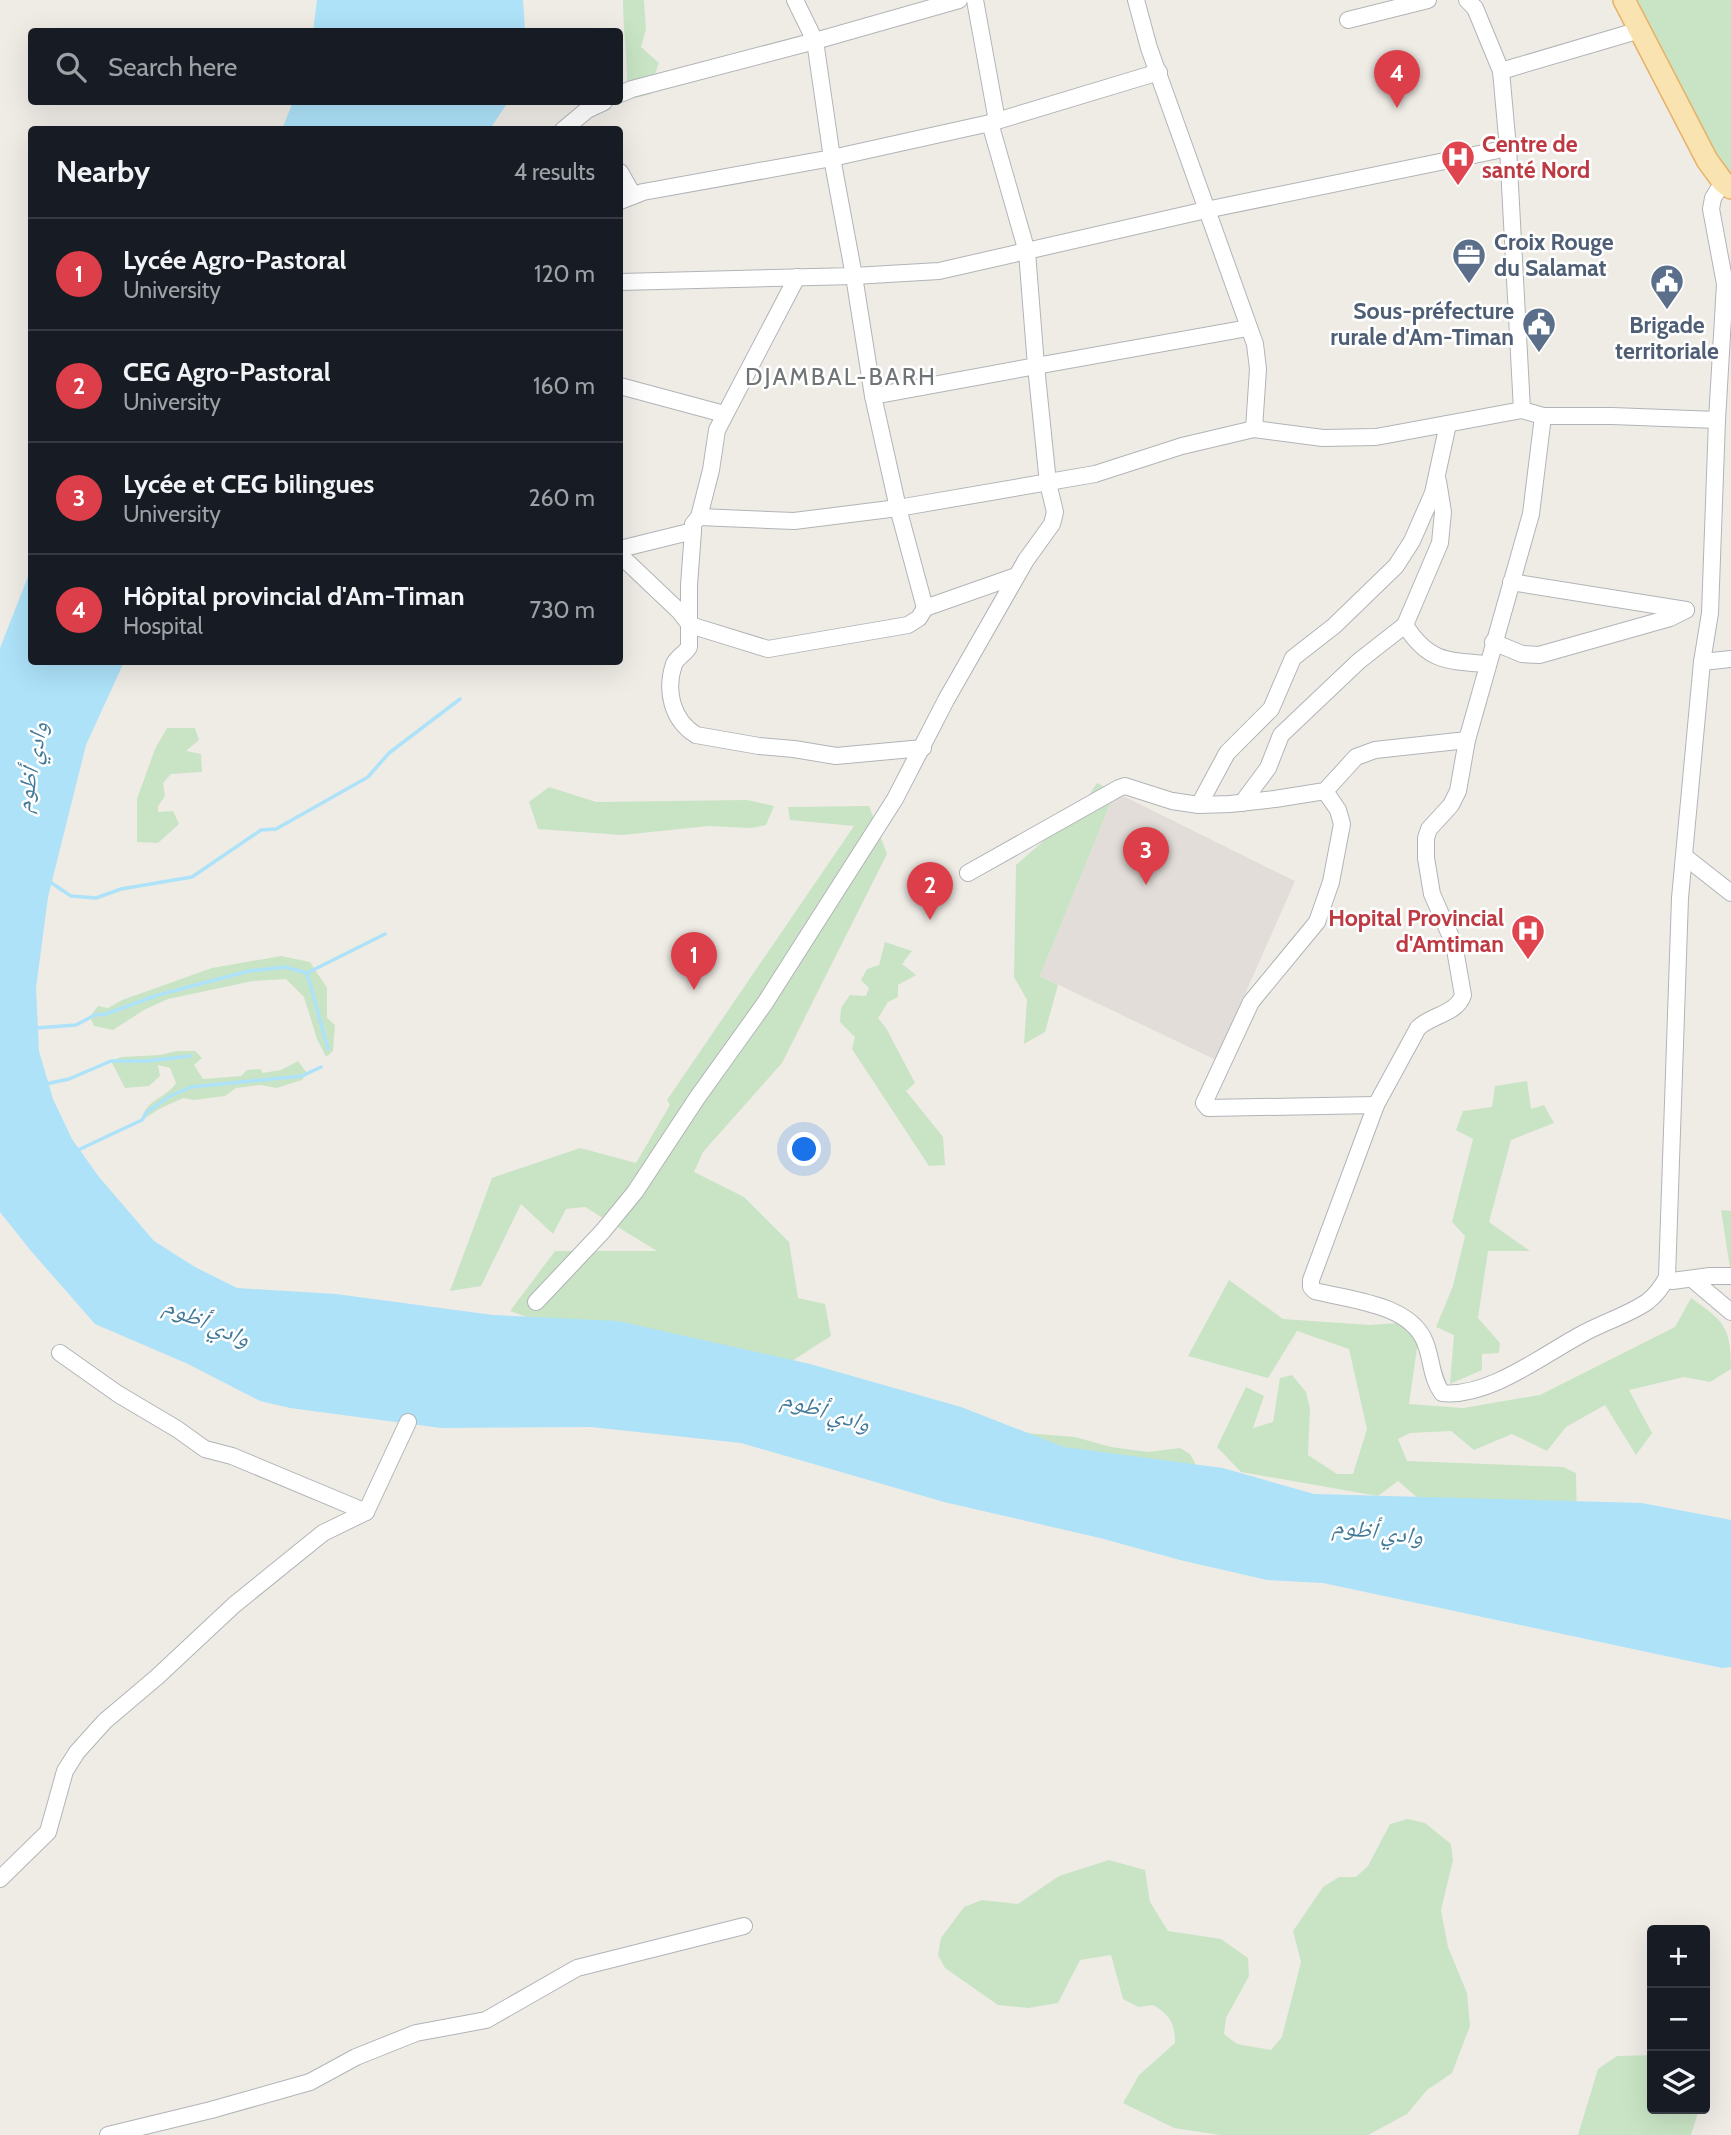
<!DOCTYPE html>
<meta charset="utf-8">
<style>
body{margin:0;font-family:Cabin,"Noto Naskh Arabic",sans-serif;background:#242831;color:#f1f3f6}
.controls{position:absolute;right:21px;bottom:21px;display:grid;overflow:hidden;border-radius:7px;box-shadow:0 7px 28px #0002}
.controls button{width:63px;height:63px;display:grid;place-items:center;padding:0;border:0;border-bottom:2px solid #363941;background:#171b24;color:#f1f3f6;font:35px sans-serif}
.you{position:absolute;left:805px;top:1150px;width:24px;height:24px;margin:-18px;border:5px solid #fff;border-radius:50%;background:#1a73e8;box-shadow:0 0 0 10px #1a73e833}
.badge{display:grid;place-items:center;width:46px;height:46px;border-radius:50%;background:#dc3f49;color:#fff;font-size:23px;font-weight:700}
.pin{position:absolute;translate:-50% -58px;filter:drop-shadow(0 2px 4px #0008)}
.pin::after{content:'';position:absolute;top:37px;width:24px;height:21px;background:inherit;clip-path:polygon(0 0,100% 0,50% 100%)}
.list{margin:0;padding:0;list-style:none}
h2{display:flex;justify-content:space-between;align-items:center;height:91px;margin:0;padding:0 28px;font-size:30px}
h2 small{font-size:23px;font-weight:400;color:#9ea1a6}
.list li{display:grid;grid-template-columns:46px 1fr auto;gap:21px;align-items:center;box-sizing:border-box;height:112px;padding:0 28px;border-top:2px solid #363941}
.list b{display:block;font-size:26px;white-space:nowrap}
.list p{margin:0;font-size:23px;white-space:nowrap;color:#9ea1a6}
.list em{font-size:23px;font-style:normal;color:#9ea1a6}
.icon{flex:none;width:38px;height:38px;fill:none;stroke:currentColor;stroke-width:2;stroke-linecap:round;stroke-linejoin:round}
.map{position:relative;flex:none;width:1731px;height:2135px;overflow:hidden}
.search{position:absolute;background:#171b24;box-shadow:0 7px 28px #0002;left:28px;top:28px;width:595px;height:77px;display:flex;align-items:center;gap:18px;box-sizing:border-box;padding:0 24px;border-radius:7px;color:#9ea1a6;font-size:26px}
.panel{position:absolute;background:#171b24;box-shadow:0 7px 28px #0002;left:28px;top:126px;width:595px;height:539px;border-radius:7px}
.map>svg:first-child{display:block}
.education{fill:#e2ddd8}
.green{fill:#c9e4c5}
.water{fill:#ade2f9}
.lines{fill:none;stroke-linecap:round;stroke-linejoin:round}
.stream{stroke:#ade2f9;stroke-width:3.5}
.minor-casing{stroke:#b1b4b7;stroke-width:18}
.major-casing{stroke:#e7b167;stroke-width:24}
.minor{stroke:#fff;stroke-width:16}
.major{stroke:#f9e3b1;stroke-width:21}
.labels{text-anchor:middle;stroke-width:5;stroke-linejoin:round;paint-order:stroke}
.health-label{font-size:23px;font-weight:bold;fill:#be3a42;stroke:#fff;text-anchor:start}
.service-label{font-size:23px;font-weight:bold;fill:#4e5e75;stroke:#fff;text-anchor:start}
.neighbourhood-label{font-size:24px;letter-spacing:2px;fill:#6f7477;stroke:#fff}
.water-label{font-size:24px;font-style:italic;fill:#437a99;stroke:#fff}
</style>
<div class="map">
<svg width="1731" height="2135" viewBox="0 0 1731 2135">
<rect width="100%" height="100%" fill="#efece6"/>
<!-- education -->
<path class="education" d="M 1115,792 L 1295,881 L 1216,1060 L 1040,976 Z"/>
<!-- green -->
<g class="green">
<path d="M 623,0 L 644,0 L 646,29 L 641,47 L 659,63 L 654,77 L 657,87 L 651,94 L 635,98 L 627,91 C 628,60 623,31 623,0 Z"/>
<path d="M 1627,0 L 1731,0 L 1731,185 Z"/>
<path d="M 167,728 L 195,728 L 199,740 L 186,751 L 201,754 L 202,772 L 171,774 L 163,783 L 165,796 L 158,806 L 158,812 L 173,811 L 179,824 L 158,843 L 137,842 L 137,799 L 155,749 Z"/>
<path d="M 1097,783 L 1115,792 L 1040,976 L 1058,985 L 1045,1032 L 1024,1044 L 1027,1000 L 1014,977 L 1016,865 L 1079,810 Z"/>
<path d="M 549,787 L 596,802 L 747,800 L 774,806 L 766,825 L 751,828 L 709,826 L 622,835 L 538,829 L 529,802 Z"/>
<path d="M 869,806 L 887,854 L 782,1063 L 703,1152 L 694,1172 L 744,1197 L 789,1242 L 798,1298 L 825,1304 L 831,1336 L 792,1361 L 544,1323 L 510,1311 L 555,1251 L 657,1251 L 585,1207 L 566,1209 L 553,1234 L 521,1204 L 481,1286 L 450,1291 L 492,1178 L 580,1148 L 636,1163 L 670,1105 L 667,1100 L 854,826 L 790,820 L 788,807 Z"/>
<path d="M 885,942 L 912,951 L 902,964 L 916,975 L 898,985 L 898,997 L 888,1002 L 878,1018 L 886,1028 L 915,1083 L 906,1091 L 943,1137 L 945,1165 L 929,1166 L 852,1049 L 855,1037 L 840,1022 L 841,1008 L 850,995 L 866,996 L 869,988 L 861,980 L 867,969 L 879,965 Z"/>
<path d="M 281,956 L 310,962 L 327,988 L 327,1018 L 335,1025 L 333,1051 L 326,1057 L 317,1039 L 304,997 L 286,979 L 253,981 L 168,999 L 144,1010 L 113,1030 L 94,1026 L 90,1017 L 98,1006 L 108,1008 L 122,1000 L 212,968 Z"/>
<path d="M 177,1051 L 195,1051 L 202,1058 L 194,1065 L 203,1079 L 241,1076 L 247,1070 L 261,1069 L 262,1073 L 281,1070 L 298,1061 L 307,1073 L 302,1080 L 277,1088 L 260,1085 L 236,1088 L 225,1096 L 194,1100 L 183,1098 L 161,1108 L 142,1120 C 144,1100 167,1098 176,1083 L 170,1068 L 158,1065 L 160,1076 L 149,1086 L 125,1088 L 111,1061 L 121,1057 L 160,1055 Z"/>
<path d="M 1527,1081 L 1531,1109 L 1544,1105 L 1554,1123 L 1511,1140 L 1489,1222 L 1530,1251 L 1488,1251 L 1478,1318 L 1500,1343 L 1499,1353 L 1482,1354 L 1482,1370 L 1450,1384 L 1454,1335 L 1436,1327 L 1453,1286 L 1465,1236 L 1452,1222 L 1473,1139 L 1456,1130 L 1463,1111 L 1492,1107 L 1495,1086 Z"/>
<path d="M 1721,1210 L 1731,1211 L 1731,1268 L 1730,1268 Z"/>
<path d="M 1229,1280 L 1283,1319 L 1370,1325 L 1399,1323 L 1418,1341 L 1409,1404 L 1463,1408 L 1540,1395 L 1675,1327 L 1691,1298 C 1724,1321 1731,1327 1731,1369 L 1710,1382 L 1684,1377 L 1629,1390 L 1652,1433 L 1636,1455 L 1605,1405 L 1566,1427 L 1547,1451 L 1512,1434 L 1474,1450 L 1451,1431 L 1410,1433 L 1398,1439 L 1407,1461 L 1563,1467 L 1576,1473 L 1577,1528 L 1426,1505 L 1398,1481 L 1378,1496 L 1241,1472 L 1217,1447 L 1246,1387 L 1264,1396 L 1253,1428 L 1273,1422 L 1280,1378 L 1292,1375 L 1306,1392 L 1310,1408 L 1308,1455 L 1337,1474 L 1353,1474 L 1367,1429 L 1349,1349 L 1297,1331 L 1268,1378 L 1188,1356 Z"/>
<path d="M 1012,1432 L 1075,1437 L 1111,1447 L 1148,1452 L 1180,1448 L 1190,1454 L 1201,1474 L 1125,1475 Z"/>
<path d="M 1408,1819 L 1425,1823 L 1451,1844 L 1453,1860 L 1441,1910 L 1448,1947 L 1467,1993 L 1470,2026 L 1452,2073 L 1427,2090 L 1407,2114 L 1368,2135 L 1220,2135 L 1174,2128 L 1123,2103 L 1139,2075 L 1175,2043 C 1175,2023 1170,2015 1153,2005 L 1138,2007 L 1123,1999 L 1111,1955 L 1080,1960 L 1058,2003 L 1028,2008 L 998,2005 L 945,1968 L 938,1955 L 941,1938 L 964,1907 L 982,1900 L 1018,1904 L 1059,1876 L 1109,1860 L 1145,1870 L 1150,1902 L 1168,1931 L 1221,1939 L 1248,1958 L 1249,1976 L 1226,2018 L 1224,2034 L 1237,2044 L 1271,2050 L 1282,2037 L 1301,1962 L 1293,1931 L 1323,1887 L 1339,1877 L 1356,1877 L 1368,1866 L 1390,1824 Z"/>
<path d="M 1652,2055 L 1652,2109 L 1699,2109 L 1691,2135 L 1578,2135 L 1598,2069 L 1617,2056 Z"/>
</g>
<!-- water -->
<g class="water">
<path d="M 317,0 L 523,0 L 525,31 L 313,31 Z"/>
<path d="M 293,102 L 508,102 L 490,129 L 282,129 Z"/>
<path d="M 31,569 L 32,662 L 124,662 L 86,745 L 48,897 L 36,988 L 39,1051 L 53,1099 L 72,1139 L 99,1177 L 154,1241 L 195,1267 L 237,1288 L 336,1294 L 493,1315 L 618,1321 L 810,1364 L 961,1407 L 1064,1447 L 1223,1468 L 1314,1494 L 1642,1503 L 1731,1520 L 1731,1667 L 1722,1668 L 1323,1583 L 1267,1580 L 1180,1560 L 1100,1538 L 944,1502 L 741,1443 L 591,1427 L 441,1428 L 290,1408 L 260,1401 L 188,1364 L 95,1324 L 31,1251 L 0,1212 L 0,648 Z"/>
</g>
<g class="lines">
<!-- stream -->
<g class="stream">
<path d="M 47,880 L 71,896 L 96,898 L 121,889 L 192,877 L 261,830 L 276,829 L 368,777 L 389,753 L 460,699"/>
<path d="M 307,973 L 328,1049"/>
<path d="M 36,1028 L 76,1025 L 95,1015 L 106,1014 L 158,995 L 249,971 L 285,967 L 307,973 L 385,934"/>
<path d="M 46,1084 L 69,1079 L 111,1061 L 147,1061 L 190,1056"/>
<path d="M 78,1150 L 142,1120 L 147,1112 L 170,1096 L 191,1087 L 302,1076 L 321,1067"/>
</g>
<!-- minor casing -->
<g class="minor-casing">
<g id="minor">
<path d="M 975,0 L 997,121"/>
<path d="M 1136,0 L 1149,48 L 1255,344 L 1258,369 L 1254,429 L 1323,438 L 1376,437 L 1522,410 L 1543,416 L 1612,416 L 1717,420 L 1710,613 L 1702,662 L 1680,898 L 1667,1277 C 1662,1287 1656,1295 1647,1302 C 1628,1315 1604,1322 1584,1333 C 1544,1354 1489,1398 1442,1393 C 1431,1378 1432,1359 1425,1342 C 1410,1304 1350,1300 1315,1291 L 1311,1287 L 1311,1280 L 1376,1105 L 1418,1028 C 1431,1015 1457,1014 1463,995 L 1454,944 L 1432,894 L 1426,858 L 1426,838 L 1429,829 L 1451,805 L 1458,791 L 1467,740 L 1531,514 L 1543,416"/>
<path d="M 1467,0 L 1475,8 L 1501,71 L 1508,148 L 1522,410"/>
<path d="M 1348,20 L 1428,0"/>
<path d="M 1501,71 L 1640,30"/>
<path d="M 620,94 L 632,89 L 815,41 L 959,0"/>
<path d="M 990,123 L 1027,252 L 1036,366 L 1248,328"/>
<path d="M 563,130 L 587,110 L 604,102"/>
<path d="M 620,172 L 633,195"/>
<path d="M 620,201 L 643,192 L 832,158 L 990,123 L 1159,72"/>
<path d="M 620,282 L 854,276 L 832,158 L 815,41 L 795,0"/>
<path d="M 620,386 L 724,414"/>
<path d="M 873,396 L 854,276 L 939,271 L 1206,210 L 1508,148"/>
<path d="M 1717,420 L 1725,284 L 1711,209 L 1713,198 L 1723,182"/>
<path d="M 1438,481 L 1443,512 L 1440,543 L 1405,625 C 1428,662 1448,661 1487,664"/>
<path d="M 699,517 L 794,521 L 898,508 L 1095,474 L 1182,446 L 1254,429"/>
<path d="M 693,531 L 689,585 L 689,647 C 685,654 677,657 674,664 C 665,691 672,720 696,735 L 759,746 L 794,749 L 836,756 L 923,748"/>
<path d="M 620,549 L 693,531 L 693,524 L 699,517 L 711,470 L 717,430 L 797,277"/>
<path d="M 620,555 L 680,612 L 690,625 L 768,649 L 908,625 L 919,618 L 925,608"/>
<path d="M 1511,582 L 1686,610"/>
<path d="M 1493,642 L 1522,654 L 1539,655 L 1670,618 L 1686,610"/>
<path d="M 1702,662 L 1731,659"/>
<path d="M 1325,791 L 1338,810 L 1342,824 L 1331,882 L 1317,922 L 1251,1002 L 1204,1103 L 1208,1108 L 1376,1105"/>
<path d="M 1242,803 L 1268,768 L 1281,735 L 1359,661 L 1405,625"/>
<path d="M 1199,805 L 1227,753 L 1271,709 L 1293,658 L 1334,626 L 1396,566 L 1412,541 L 1433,493 L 1448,424"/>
<path d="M 1684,856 L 1731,893"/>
<path d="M 968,873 L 1119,788 L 1125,786 L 1172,801 L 1199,805 L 1230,804 L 1275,799 L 1325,791 L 1356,757 L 1375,750 L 1467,740"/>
<path d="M 1667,1277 L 1672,1281 L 1710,1276 L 1731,1276"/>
<path d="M 1692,1279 L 1731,1312"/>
<path d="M 536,1302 L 603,1231 L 635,1192 L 697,1098 L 765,1003 L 895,799 L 946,700 L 1026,560 L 1052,524 L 1055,512 L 1048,483 L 1036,366 L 873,396 L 898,508 L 925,608 L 1016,576"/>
<path d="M 60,1353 L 118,1394 L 177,1429 L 205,1449 L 232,1456 L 366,1512 L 408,1422"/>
<path d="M 0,1879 L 48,1832 L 65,1771 L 77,1752 L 105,1721 L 157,1677 L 234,1605 L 323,1533 L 366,1512"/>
<path d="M 108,2135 L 211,2110 L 310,2082 L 356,2057 L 416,2033 L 486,2020 L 577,1968 L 744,1926"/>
</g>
</g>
<!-- major casing -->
<g class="major-casing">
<path id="major" d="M 1624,0 L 1707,160 L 1723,182 L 1731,188"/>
</g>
<!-- minor -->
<use href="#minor" class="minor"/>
<!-- major -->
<use href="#major" class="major"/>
</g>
<!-- icons -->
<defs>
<g id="hospital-pin" transform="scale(1.75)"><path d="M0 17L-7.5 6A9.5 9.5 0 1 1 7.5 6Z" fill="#e0444e" stroke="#fff"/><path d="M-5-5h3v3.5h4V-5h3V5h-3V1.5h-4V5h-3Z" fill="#fff"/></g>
<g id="office-pin" transform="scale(1.75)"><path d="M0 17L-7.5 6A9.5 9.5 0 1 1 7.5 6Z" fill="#5c6f8a" stroke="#fff"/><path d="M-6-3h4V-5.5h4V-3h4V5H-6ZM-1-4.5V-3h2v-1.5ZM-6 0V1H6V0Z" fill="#fff"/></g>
<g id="civic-pin" transform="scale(1.75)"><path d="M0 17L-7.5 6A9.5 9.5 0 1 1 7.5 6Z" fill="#5c6f8a" stroke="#fff"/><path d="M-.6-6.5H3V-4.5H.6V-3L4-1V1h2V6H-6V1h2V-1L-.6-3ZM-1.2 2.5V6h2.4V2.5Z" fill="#fff"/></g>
</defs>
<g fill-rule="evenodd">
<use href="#hospital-pin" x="1458" y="157"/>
<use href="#office-pin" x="1469" y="255"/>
<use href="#civic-pin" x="1667" y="281"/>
<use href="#civic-pin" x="1539" y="324"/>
<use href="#hospital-pin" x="1528" y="931"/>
</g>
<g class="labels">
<!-- health labels -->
<g class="health-label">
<text x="1482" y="152">Centre de<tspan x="1482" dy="26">santé Nord</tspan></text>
<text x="1504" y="926" text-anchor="end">Hopital Provincial<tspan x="1504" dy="26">d'Amtiman</tspan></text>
</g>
<!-- service labels -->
<g class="service-label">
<text x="1494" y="250">Croix Rouge<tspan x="1494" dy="26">du Salamat</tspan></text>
<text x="1514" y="319" text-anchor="end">Sous-préfecture<tspan x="1514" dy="26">rurale d'Am-Timan</tspan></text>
<text x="1667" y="333" text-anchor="middle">Brigade<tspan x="1667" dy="26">territoriale</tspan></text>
</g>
<!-- neighbourhood labels -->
<g class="neighbourhood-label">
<text x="841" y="385">DJAMBAL-BARH</text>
</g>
<!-- water labels -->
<g class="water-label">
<text transform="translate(31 767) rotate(-79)" y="8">وادي أظوم</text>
<text transform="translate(207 1322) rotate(23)" y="8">وادي أظوم</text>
<text transform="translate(826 1411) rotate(17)" y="8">وادي أظوم</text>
<text transform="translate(1378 1531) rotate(7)" y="8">وادي أظوم</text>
</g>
</g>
</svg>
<div class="controls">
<button>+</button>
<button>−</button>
<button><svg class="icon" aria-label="layers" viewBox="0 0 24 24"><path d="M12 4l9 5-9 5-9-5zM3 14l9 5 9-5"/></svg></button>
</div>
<div class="you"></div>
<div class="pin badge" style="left:694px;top:990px">1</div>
<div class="pin badge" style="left:930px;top:920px">2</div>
<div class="pin badge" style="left:1146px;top:885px">3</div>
<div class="pin badge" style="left:1397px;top:108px">4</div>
<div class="search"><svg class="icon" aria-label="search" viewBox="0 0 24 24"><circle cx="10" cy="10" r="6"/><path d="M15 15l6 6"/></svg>Search here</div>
<section class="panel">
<h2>Nearby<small>4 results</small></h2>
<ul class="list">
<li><span class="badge">1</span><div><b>Lycée Agro-Pastoral</b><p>University</p></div><em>120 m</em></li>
<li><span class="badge">2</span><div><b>CEG Agro-Pastoral</b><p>University</p></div><em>160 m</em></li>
<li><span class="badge">3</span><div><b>Lycée et CEG bilingues</b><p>University</p></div><em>260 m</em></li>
<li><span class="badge">4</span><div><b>Hôpital provincial d'Am-Timan</b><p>Hospital</p></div><em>730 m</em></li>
</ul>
</section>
</div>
